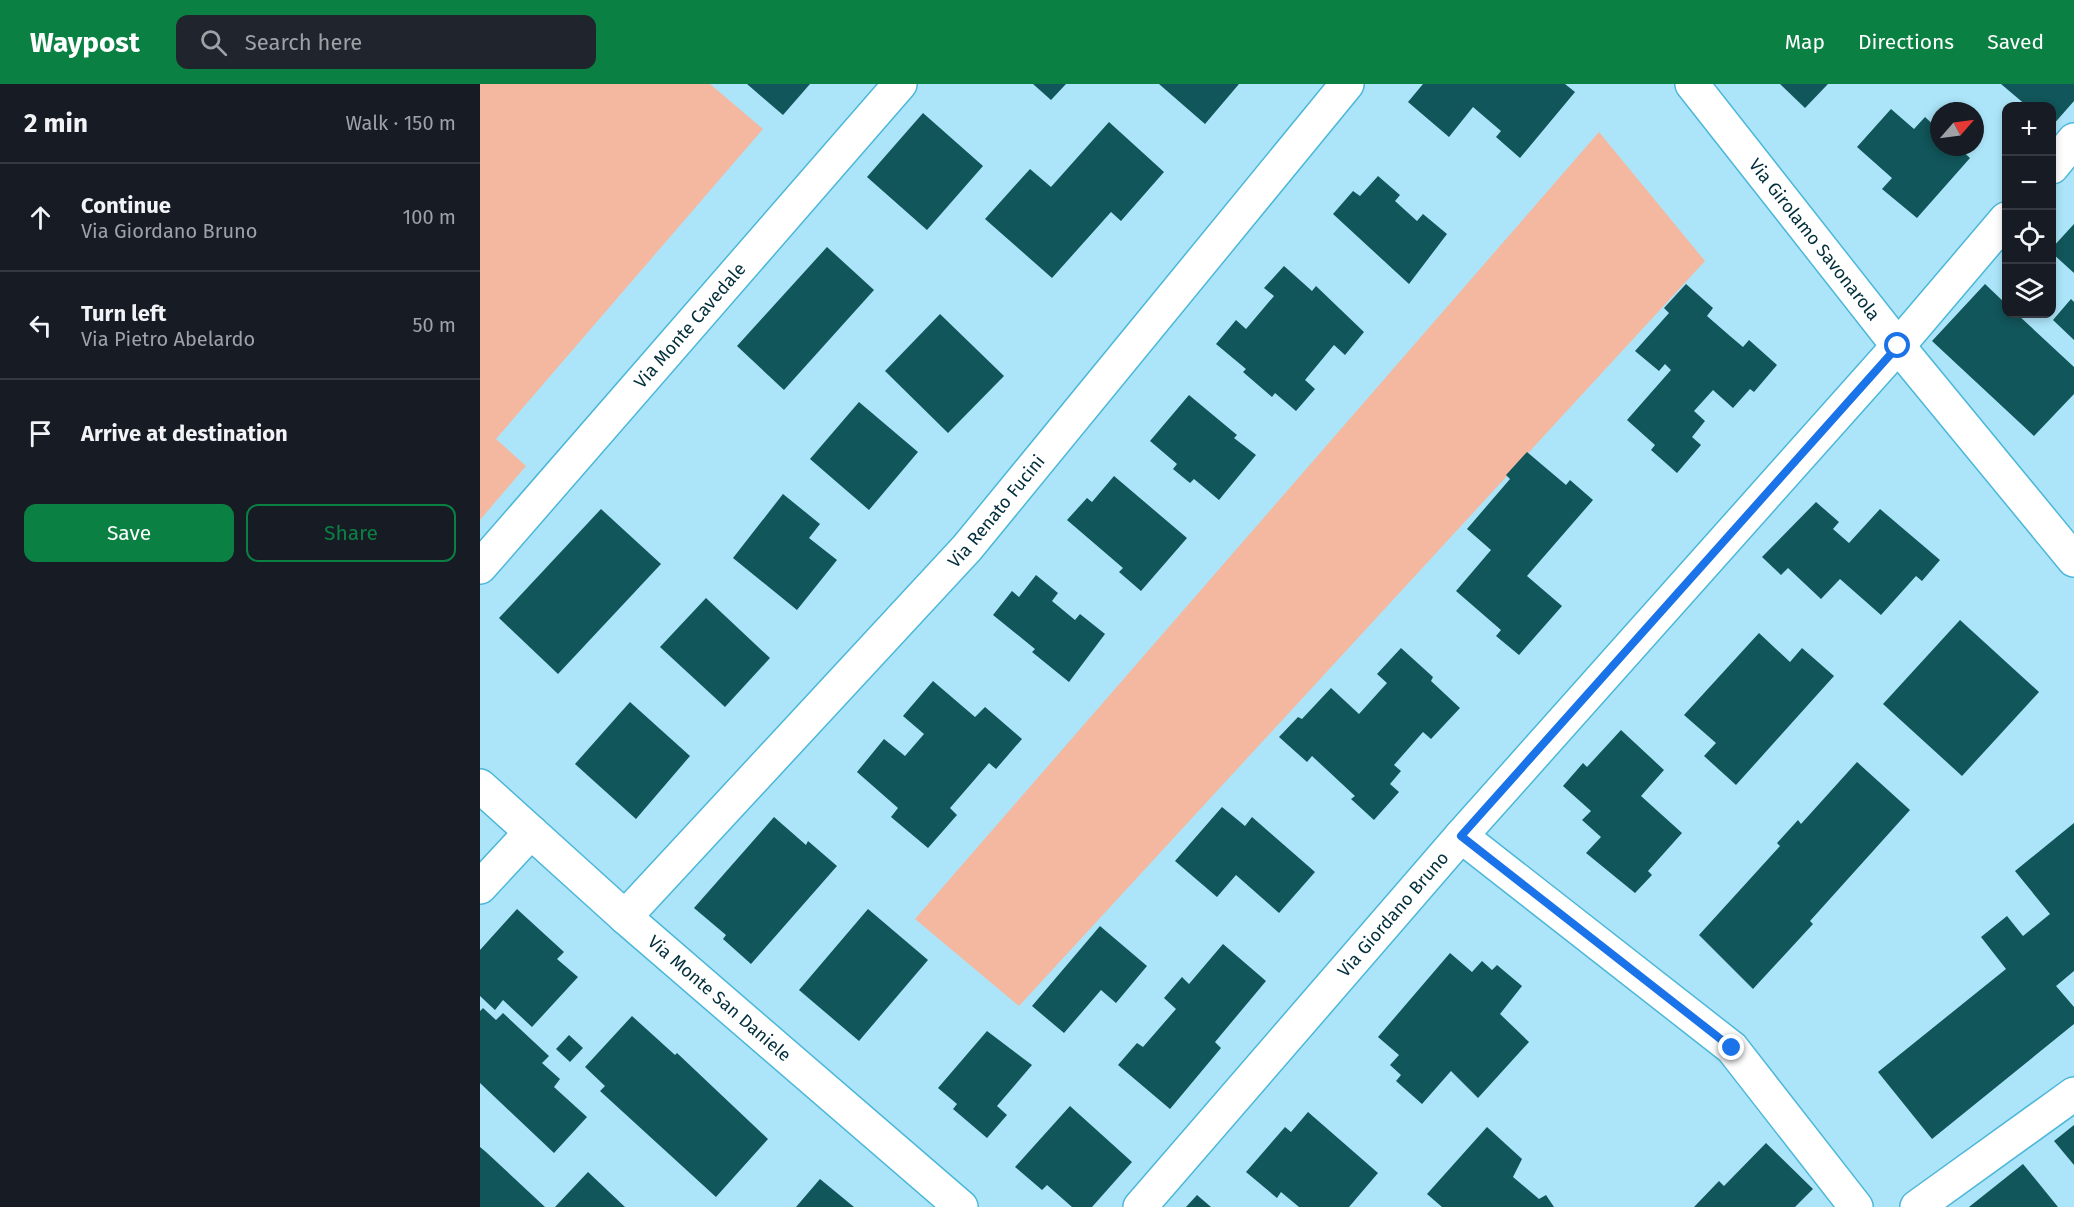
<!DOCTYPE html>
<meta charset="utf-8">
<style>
body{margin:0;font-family:"Fira Sans",sans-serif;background:#20242c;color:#f1f3f6}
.controls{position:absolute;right:18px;top:18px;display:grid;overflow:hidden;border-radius:12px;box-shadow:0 3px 9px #0003}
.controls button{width:54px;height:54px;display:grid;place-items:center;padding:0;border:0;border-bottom:2px solid #363941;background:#171b24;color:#f1f3f6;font:30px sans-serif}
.compass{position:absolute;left:1450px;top:18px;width:54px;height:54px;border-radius:50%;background:#171b24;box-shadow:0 3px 9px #0003;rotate:62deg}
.stop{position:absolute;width:18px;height:18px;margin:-14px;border:4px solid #1a73e8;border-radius:50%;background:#fff}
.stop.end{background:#1a73e8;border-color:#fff;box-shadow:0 2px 6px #0008}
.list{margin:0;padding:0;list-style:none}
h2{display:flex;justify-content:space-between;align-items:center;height:78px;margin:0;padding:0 24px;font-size:26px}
h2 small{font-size:20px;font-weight:400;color:#9ea1a6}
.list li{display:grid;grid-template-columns:39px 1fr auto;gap:18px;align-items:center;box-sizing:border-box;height:108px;padding:0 24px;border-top:2px solid #363941}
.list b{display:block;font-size:22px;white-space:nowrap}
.list p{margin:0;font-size:20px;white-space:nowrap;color:#9ea1a6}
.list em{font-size:20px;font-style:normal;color:#9ea1a6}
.actions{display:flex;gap:12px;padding:18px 24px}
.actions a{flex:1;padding:14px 0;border:2px solid #0b8043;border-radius:12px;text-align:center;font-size:21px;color:#0b8043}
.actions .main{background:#0b8043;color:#fff}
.icon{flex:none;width:33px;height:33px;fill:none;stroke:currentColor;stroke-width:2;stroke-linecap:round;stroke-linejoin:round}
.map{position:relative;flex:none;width:1594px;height:1123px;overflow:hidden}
header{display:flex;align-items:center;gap:36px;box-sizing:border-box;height:84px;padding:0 30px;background:#0b8043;color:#fff}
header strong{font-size:28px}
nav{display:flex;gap:33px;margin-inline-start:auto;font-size:21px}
.search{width:420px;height:54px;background:#20242c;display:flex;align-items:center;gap:15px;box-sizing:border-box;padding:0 21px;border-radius:12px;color:#9ea1a6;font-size:22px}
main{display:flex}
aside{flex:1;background:#171b24}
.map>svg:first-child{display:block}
.green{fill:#f4b8a1}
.building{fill:#11565a}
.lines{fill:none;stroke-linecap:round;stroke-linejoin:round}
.street-casing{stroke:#4cb7d8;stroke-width:36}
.street{stroke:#fff;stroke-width:33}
.route{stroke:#1a73e8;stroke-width:8}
.labels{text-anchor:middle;stroke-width:6;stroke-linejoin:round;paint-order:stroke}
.street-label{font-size:18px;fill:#002e3b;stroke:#caeffd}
</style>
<header>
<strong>Waypost</strong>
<div class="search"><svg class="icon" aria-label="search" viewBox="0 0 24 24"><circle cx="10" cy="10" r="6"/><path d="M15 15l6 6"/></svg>Search here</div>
<nav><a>Map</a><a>Directions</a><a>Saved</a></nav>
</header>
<main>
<aside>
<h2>2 min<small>Walk · 150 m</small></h2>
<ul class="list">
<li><svg class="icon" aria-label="ahead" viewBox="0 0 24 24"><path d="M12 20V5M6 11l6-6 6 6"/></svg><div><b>Continue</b><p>Via Giordano Bruno</p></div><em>100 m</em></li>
<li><svg class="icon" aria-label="left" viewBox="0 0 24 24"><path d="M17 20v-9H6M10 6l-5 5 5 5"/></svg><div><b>Turn left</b><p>Via Pietro Abelardo</p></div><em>50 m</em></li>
<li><svg class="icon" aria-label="arrive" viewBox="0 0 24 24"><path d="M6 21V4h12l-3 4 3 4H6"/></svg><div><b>Arrive at destination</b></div></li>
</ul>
<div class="actions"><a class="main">Save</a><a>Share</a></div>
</aside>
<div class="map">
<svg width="1594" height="1123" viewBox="0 0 1594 1123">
<rect width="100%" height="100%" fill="#ace5f9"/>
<!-- green -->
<g class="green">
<path d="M 0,0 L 230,0 L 283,45 L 16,355 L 46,382 L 0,436 Z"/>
<path d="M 1119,48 L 1225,177 L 539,922 L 435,835 Z"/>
</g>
<!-- building -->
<g class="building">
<path d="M 267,0 L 330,0 L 303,31 Z"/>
<path d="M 553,0 L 586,0 L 571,16 Z"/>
<path d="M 679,0 L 759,0 L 725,40 Z"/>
<path d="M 943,0 L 1085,0 L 1095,8 L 1040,74 L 1016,53 L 1021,47 L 993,23 L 969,53 L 928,18 Z"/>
<path d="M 1300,0 L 1348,0 L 1325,24 Z"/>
<path d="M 1521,0 L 1594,0 L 1594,17 L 1572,42 L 1572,22 L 1547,22 Z"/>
<path d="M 1411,25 L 1434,45 L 1445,33 L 1459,46 L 1459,63 L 1478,63 L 1490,74 L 1437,134 L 1402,105 L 1412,94 L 1377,63 Z"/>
<path d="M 443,29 L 503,82 L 447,146 L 387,93 Z"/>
<path d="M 629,38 L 684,88 L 641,137 L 631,128 L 572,194 L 505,135 L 550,85 L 571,103 Z"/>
<path d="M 898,92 L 920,111 L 915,117 L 937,137 L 943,130 L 967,150 L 929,200 L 853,130 L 873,107 L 880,112 Z"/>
<path d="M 1594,140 L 1594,189 L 1572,169 L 1572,164 Z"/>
<path d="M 347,163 L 394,206 L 304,306 L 257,262 Z"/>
<path d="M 804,182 L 832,207 L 836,202 L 884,248 L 865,271 L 854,261 L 825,296 L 835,305 L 816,327 L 795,309 L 792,313 L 763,288 L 766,285 L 736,260 L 756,236 L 766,245 L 794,212 L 784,204 Z"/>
<path d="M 1206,200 L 1233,224 L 1227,232 L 1250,252 L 1263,263 L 1269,256 L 1297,281 L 1274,308 L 1270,305 L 1253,324 L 1233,306 L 1214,327 L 1225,337 L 1212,353 L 1221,361 L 1197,389 L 1171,366 L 1175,361 L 1147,336 L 1191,286 L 1185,280 L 1179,287 L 1155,267 L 1189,229 L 1184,224 Z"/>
<path d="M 1505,200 L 1526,220 L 1526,230 L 1537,230 L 1594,283 L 1594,310 L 1554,352 L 1452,257 Z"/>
<path d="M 1591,215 L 1594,218 L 1594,256 L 1573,236 Z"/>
<path d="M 460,230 L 524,292 L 468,349 L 405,287 Z"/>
<path d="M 709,311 L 757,351 L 754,354 L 776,371 L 739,416 L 714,395 L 710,399 L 693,385 L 697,380 L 670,357 Z"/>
<path d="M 379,318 L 438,368 L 389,426 L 330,375 Z"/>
<path d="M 1047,368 L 1086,401 L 1090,396 L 1113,416 L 1047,492 L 1082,522 L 1039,571 L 1016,552 L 1021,546 L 976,507 L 1011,466 L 987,445 L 1030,395 L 1026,391 Z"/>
<path d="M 634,392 L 707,454 L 661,507 L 639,488 L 643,484 L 587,436 L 607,414 L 612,418 Z"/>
<path d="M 303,410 L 340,440 L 329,454 L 357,476 L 317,526 L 253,474 Z"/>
<path d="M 1336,418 L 1359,438 L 1353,445 L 1369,459 L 1400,425 L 1460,476 L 1442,497 L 1436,492 L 1401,531 L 1360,495 L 1341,515 L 1308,484 L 1301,491 L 1282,473 Z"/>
<path d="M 121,425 L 181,480 L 78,590 L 19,534 Z"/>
<path d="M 556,491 L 578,509 L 572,517 L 595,536 L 600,530 L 625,550 L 589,598 L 552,568 L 555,565 L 513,531 L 532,507 L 539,513 Z"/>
<path d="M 226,514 L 290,574 L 245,623 L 180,563 Z"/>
<path d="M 1480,536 L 1559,608 L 1482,692 L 1403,620 Z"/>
<path d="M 1279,549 L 1310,578 L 1322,564 L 1354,592 L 1256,701 L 1224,672 L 1236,659 L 1204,631 Z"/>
<path d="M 921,564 L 953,593 L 951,597 L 980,624 L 951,655 L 943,648 L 914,681 L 921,687 L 910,700 L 919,708 L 894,736 L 871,715 L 875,712 L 832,672 L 827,678 L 799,653 L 818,633 L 822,635 L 851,604 L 879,630 L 907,599 L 897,590 Z"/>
<path d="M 453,597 L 495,633 L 505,623 L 542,655 L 516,685 L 509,679 L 470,724 L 477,731 L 448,764 L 411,733 L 418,724 L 377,688 L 404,655 L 425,672 L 444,650 L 423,632 Z"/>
<path d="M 150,618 L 210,672 L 156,735 L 95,680 Z"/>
<path d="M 1141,646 L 1184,686 L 1161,712 L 1202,749 L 1168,787 L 1172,791 L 1155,809 L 1106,769 L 1121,753 L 1102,736 L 1111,727 L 1083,702 L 1103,679 L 1107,683 Z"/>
<path d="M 1377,678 L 1430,726 L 1330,837 L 1333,840 L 1273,905 L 1219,851 L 1300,762 L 1297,759 L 1318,736 L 1321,740 Z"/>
<path d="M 742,723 L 765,742 L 772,733 L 835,788 L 799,829 L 756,791 L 737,813 L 695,777 Z"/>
<path d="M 294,733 L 326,761 L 328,757 L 357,782 L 271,880 L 243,855 L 246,851 L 214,824 Z"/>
<path d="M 1594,739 L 1594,887 L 1576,902 L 1594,923 L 1594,940 L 1452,1055 L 1398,988 L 1526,885 L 1501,853 L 1527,832 L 1543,852 L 1570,830 L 1535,787 Z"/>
<path d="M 37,825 L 84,868 L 77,875 L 98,893 L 52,943 L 23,916 L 15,926 L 0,912 L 0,866 Z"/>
<path d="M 388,825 L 448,876 L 379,957 L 319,906 Z"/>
<path d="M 620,842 L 667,882 L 636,919 L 621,906 L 584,949 L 552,922 Z"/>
<path d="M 743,860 L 786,897 L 735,958 L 741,964 L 690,1025 L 638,981 L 657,959 L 663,963 L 696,925 L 684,914 L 702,893 L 709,900 Z"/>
<path d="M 970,869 L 992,888 L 1002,877 L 1012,886 L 1017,881 L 1042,902 L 1020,930 L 1049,958 L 998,1014 L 971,987 L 942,1020 L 916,997 L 921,991 L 910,981 L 919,971 L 898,953 Z"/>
<path d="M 3,924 L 16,936 L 23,929 L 69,972 L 62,979 L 80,995 L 74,1003 L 107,1033 L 74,1069 L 0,999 L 0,927 Z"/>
<path d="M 152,932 L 195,971 L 197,969 L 288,1055 L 236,1113 L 120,1007 L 125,1002 L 105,983 Z"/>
<path d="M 507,947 L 552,981 L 517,1022 L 527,1031 L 507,1054 L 473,1025 L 477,1020 L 458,1004 Z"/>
<path d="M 89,951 L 103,964 L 90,978 L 76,965 Z"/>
<path d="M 590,1022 L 652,1078 L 612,1123 L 592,1123 L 567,1101 L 562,1106 L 535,1083 Z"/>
<path d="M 828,1028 L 898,1089 L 869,1123 L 819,1123 L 801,1108 L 797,1114 L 766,1088 L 805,1043 L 811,1048 Z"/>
<path d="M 1594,1041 L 1594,1081 L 1574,1057 Z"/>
<path d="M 1007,1043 L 1042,1075 L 1033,1093 L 1059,1115 L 1066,1111 L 1074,1123 L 962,1123 L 947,1110 Z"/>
<path d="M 1286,1059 L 1333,1105 L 1315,1123 L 1214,1123 L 1239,1097 L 1244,1102 Z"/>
<path d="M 0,1063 L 6,1068 L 65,1123 L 0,1123 Z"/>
<path d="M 1543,1080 L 1578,1123 L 1489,1123 Z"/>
<path d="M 108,1088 L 145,1123 L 75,1123 Z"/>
<path d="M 340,1095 L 374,1123 L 316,1123 Z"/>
<path d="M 717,1111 L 731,1123 L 706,1123 Z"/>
</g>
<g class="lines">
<!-- street casing -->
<g class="street-casing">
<g id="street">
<path id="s1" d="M 1212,0 L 1418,262 L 1594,476"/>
<path d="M 1572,83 L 1594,56"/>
<path id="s2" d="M 0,483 L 420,0"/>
<path id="s3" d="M 0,702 L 145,833 L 481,1123"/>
<path d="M 981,752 L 1252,964 L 1376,1123"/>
<path d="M 0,803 L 51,748"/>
<path id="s4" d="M 145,833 L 487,464 L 867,0"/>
<path id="s5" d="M 660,1123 L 981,752 L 1418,262 L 1526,135"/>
<path d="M 1437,1123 L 1594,1010"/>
</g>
</g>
<!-- street -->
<use href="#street" class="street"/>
</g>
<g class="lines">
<!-- route -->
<path class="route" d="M 1252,964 L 981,752 L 1418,262"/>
</g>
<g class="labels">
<!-- street labels -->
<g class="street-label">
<text dy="6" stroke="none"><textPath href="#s1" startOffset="198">Via Girolamo Savonarola</textPath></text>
<text dy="6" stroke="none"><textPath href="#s2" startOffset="320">Via Monte Cavedale</textPath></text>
<text dy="6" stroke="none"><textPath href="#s4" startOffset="550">Via Renato Fucini</textPath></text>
<text dy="6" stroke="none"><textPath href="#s5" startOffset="387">Via Giordano Bruno</textPath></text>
<text dy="6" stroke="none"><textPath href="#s3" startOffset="320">Via Monte San Daniele</textPath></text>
</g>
</g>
</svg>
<div class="controls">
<button>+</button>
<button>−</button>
<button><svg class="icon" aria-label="locate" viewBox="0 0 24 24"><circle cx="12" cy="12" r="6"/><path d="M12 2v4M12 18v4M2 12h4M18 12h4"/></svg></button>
<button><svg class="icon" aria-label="layers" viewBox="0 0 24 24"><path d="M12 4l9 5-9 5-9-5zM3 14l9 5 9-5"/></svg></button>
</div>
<svg class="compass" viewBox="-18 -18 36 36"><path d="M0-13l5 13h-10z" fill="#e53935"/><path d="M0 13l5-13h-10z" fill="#9ea1a6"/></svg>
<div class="stop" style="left:1418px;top:262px"></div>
<div class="stop end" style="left:1252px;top:964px"></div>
</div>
</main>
